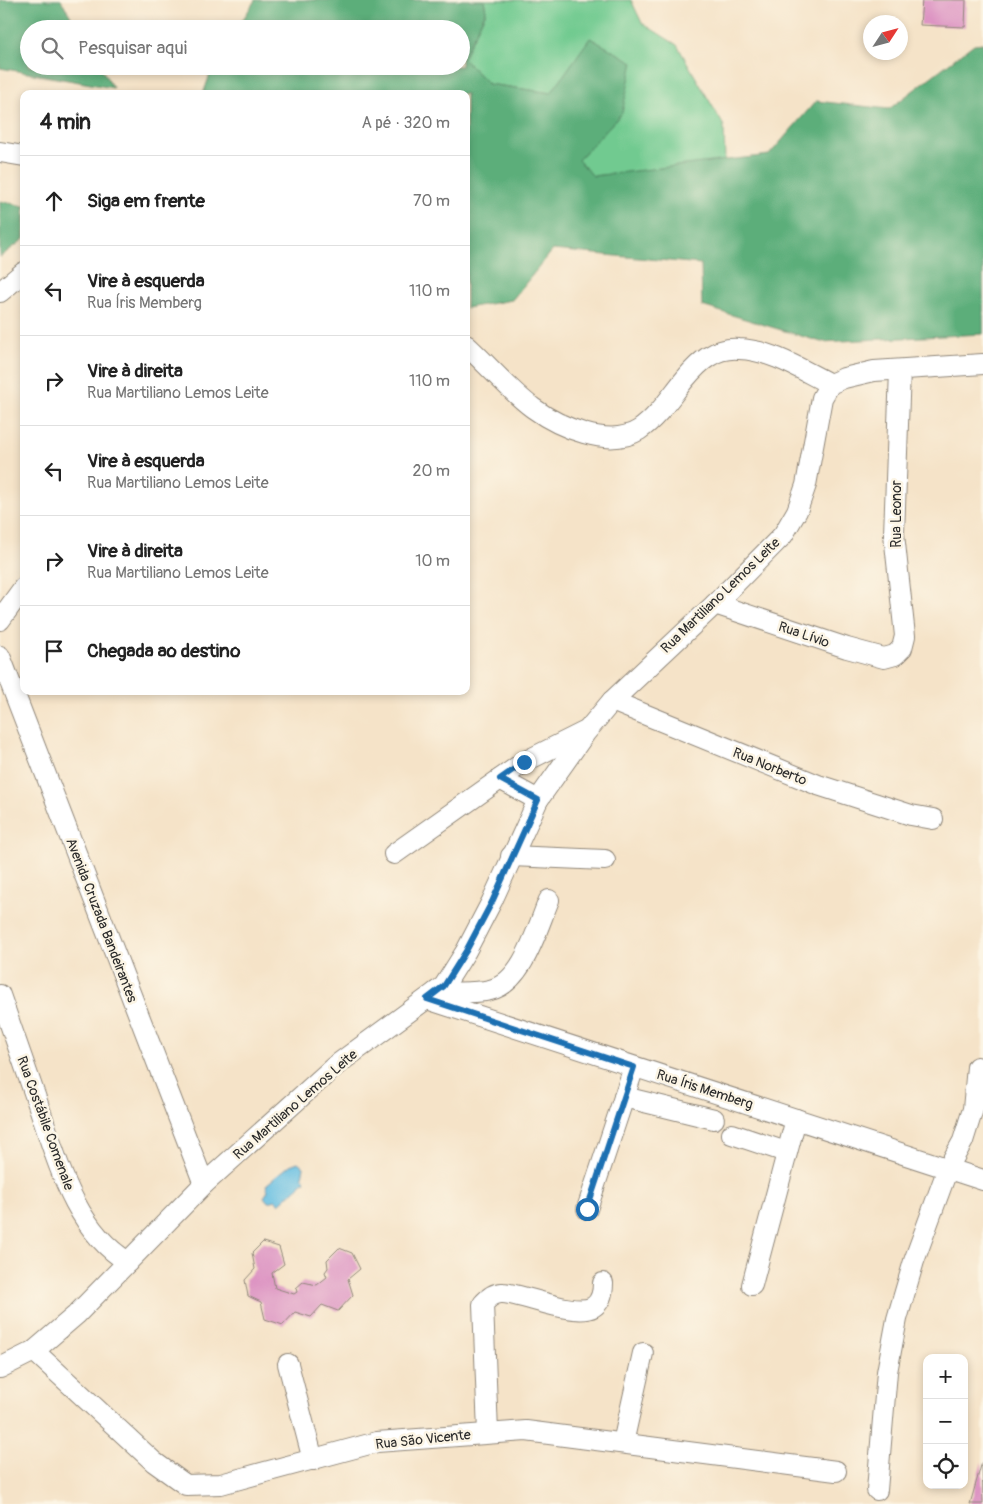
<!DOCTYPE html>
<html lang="pt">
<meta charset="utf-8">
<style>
body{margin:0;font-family:Pangolin,sans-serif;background:#f2f2f2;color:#222}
.controls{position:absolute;right:15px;bottom:15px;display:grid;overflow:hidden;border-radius:10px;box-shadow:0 2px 8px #0003}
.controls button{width:45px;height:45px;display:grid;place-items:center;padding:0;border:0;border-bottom:1px solid #e0e0e0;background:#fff;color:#222;font:25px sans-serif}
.compass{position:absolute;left:863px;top:15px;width:45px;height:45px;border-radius:50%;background:#fff;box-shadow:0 2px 8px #0003;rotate:54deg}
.stop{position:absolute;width:15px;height:15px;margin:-11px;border:4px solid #1f6fb2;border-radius:50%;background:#fff}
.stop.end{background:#1f6fb2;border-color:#fff;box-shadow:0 1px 5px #0008}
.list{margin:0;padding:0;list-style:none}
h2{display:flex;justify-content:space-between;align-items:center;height:65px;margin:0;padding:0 20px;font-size:21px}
h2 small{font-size:16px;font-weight:400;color:#767676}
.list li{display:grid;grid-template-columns:32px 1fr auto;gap:15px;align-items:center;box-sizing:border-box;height:90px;padding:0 20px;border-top:1px solid #e0e0e0}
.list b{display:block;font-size:19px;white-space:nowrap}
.list p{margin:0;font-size:16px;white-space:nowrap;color:#767676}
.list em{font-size:16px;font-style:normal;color:#767676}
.icon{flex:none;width:28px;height:28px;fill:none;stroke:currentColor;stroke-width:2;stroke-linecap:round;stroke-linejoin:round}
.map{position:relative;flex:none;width:983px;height:1504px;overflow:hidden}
.search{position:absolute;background:#fff;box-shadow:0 2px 8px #0003;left:20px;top:20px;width:450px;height:55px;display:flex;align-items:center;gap:12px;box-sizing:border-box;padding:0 18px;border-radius:28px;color:#767676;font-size:19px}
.panel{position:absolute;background:#fff;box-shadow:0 2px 8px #0003;left:20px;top:90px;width:450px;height:605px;border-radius:10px}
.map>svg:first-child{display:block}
.green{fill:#71ca90;stroke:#4e7a5e}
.forest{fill:#5cae7a;stroke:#446c52}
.water{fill:#66bfe3;stroke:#487587}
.building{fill:#dd94c3}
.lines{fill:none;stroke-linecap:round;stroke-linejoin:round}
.minor-casing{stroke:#90877a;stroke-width:22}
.minor{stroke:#fff;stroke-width:20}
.route{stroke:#1f6fb2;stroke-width:6}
.labels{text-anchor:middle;stroke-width:5;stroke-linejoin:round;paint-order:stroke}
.street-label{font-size:14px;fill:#2b2b2b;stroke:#fcf5e5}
</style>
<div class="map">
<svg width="983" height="1504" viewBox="0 0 983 1504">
<rect width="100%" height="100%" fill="#fcf5e5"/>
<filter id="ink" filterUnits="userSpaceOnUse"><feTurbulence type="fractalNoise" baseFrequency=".02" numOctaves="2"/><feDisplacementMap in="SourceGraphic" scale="10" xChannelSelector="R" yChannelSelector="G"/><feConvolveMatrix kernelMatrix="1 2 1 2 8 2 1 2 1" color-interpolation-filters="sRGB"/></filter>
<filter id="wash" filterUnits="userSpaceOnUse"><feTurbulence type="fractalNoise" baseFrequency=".0096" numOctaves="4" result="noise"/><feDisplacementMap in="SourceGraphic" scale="20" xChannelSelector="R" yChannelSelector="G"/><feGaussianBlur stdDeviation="1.12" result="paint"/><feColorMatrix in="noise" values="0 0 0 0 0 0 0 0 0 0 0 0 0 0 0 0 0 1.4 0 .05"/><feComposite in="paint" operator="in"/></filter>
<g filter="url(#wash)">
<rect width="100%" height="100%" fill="#f5e3c8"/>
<!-- green -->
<path class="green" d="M 484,0 L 631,0 L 642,23 L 677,45 L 724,126 L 725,161 L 593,176 L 578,160 L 622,113 L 591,38 L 551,93 L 488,84 L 463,58 L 486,12 Z"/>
<!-- forest -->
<g class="forest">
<path d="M 0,0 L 61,0 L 78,29 L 29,29 L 29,66 L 100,66 L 113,88 L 0,68 Z"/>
<path d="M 255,0 L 484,0 L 486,11 L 463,58 L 488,84 L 551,93 L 590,38 L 633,62 L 622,113 L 578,160 L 593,176 L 769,155 L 816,101 L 889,109 L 974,44 L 983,43 L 983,334 L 821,342 L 702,306 L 701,264 L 553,250 L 512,300 L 466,308 L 466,94 L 203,94 L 213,66 L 461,66 L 461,29 L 237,29 Z"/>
<path d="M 0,201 L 24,206 L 24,239 L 0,257 Z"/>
</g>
<!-- water -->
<path class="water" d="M 298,1162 L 304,1167 L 302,1176 L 305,1181 L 279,1204 L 276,1200 L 268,1202 L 264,1197 L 268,1191 L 266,1185 L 290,1165 Z"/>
<g id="blocks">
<!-- building -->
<g class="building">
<path d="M 922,0 L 966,0 L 965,27 L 920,25 Z"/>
<path d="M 263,1242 L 279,1247 L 284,1264 L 272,1273 L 275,1288 L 294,1294 L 297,1292 L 296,1288 L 303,1282 L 317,1285 L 327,1277 L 325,1272 L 328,1268 L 327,1260 L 339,1248 L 352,1253 L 360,1269 L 348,1279 L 353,1295 L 338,1311 L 322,1305 L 311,1317 L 295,1312 L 283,1325 L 265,1319 L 261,1302 L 248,1296 L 245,1280 L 255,1269 L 252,1253 Z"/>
<path d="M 982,1462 L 983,1504 L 970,1504 Z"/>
</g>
</g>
</g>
<g filter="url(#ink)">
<use href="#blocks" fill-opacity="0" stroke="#90877a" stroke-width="1"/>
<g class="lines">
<!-- minor casing -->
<g class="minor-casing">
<g id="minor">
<path d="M 0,152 L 24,156"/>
<path d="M 0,292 L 24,272"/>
<path d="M 466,345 C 487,364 511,392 533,408 C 559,427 609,449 639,430 C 658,417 671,396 685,379 C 699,362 715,347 739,349 C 771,350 802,370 830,384"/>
<path d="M 715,604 L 847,648 L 884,658 L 895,655 L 902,648 L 905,636 L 894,534 L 900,370"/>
<path d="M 0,620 L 24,587"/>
<path d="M 0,656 L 204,1184"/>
<path d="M 612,701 L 818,785 L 911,815 L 933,819"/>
<path d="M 500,779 L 538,800"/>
<path d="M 394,854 L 524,762 L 584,732"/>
<path d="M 511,856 L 605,860"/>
<path d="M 436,992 C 453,992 473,994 490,990 C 523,983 537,928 549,900"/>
<path d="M 0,995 C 13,1033 26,1070 39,1107 C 58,1163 75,1230 128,1262"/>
<path d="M 427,999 L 983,1180"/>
<path d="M 624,1097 L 714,1119"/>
<path d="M 732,1134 L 786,1152"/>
<path d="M 587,1209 L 634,1067"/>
<path d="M 752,1285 L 796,1119"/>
<path d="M 34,1351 L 154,1462 L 186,1485 L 221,1484 L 377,1442 L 526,1431 L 836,1471"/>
<path d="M 288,1364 L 313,1460"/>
<path d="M 0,1368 L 34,1351 L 76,1315 L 204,1184 L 335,1066 L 444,986 L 466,951 L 492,901 L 538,800 L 586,732 L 612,701 L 715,604 L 783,535 L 797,511 L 806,485 L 822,398 L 830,384 L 844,378 L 874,371 L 983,364"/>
<path d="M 488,1433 L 483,1304 C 488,1298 494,1292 503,1293 C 523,1294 574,1317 593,1307 C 601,1302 603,1292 603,1283"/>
<path d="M 623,1443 L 643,1353"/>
<path d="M 877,1490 L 887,1372 L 897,1319 L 914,1261 L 948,1168 L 963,1141 L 973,1109 L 977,1067"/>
</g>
</g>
<!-- minor -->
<use href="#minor" class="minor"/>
</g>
</g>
<g class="lines" filter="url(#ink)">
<!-- route -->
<path class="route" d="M 524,762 L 500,779 L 538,800 L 492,902 L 466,951 L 444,986 L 427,999 L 634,1067 L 587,1209"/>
</g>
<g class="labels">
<!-- street labels -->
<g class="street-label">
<text transform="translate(896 514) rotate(-90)" y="5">Rua Leonor</text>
<text transform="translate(720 595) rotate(-44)" y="5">Rua Martiliano Lemos Leite</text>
<text transform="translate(804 634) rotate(19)" y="5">Rua Lívio</text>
<text transform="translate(770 766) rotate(22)" y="5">Rua Norberto</text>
<text transform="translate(102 920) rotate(69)" y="5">Avenida Cruzada Bandeirantes</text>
<text transform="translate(705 1089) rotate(18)" y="5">Rua Íris Memberg</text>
<text transform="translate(295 1104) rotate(-41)" y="5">Rua Martiliano Lemos Leite</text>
<text transform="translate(46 1123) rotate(70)" y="5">Rua Costábile Comenale</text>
<text transform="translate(423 1439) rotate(-6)" y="5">Rua São Vicente</text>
</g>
</g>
</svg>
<div class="controls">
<button>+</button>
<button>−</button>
<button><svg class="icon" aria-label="locate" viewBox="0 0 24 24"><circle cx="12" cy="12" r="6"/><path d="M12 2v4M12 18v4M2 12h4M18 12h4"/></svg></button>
</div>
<svg class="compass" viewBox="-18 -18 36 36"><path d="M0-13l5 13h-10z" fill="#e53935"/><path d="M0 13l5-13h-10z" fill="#767676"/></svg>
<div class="stop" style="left:587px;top:1209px"></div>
<div class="stop end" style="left:524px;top:762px"></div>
<div class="search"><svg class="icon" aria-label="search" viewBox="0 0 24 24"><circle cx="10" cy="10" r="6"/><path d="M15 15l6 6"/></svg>Pesquisar aqui</div>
<section class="panel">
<h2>4 min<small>A pé · 320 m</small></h2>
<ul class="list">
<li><svg class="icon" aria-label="ahead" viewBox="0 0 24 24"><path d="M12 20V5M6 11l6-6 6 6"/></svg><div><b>Siga em frente</b></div><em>70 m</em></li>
<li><svg class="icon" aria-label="left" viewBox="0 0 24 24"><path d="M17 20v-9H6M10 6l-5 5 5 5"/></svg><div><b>Vire à esquerda</b><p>Rua Íris Memberg</p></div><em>110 m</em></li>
<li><svg class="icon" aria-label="right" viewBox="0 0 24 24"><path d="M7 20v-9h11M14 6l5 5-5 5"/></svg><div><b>Vire à direita</b><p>Rua Martiliano Lemos Leite</p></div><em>110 m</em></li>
<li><svg class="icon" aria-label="left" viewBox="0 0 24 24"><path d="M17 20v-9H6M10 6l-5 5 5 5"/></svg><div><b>Vire à esquerda</b><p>Rua Martiliano Lemos Leite</p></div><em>20 m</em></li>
<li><svg class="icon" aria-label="right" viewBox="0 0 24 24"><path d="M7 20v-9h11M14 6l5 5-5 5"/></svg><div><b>Vire à direita</b><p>Rua Martiliano Lemos Leite</p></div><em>10 m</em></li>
<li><svg class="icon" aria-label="arrive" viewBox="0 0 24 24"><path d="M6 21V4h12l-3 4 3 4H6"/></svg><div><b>Chegada ao destino</b></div></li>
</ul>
</section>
</div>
